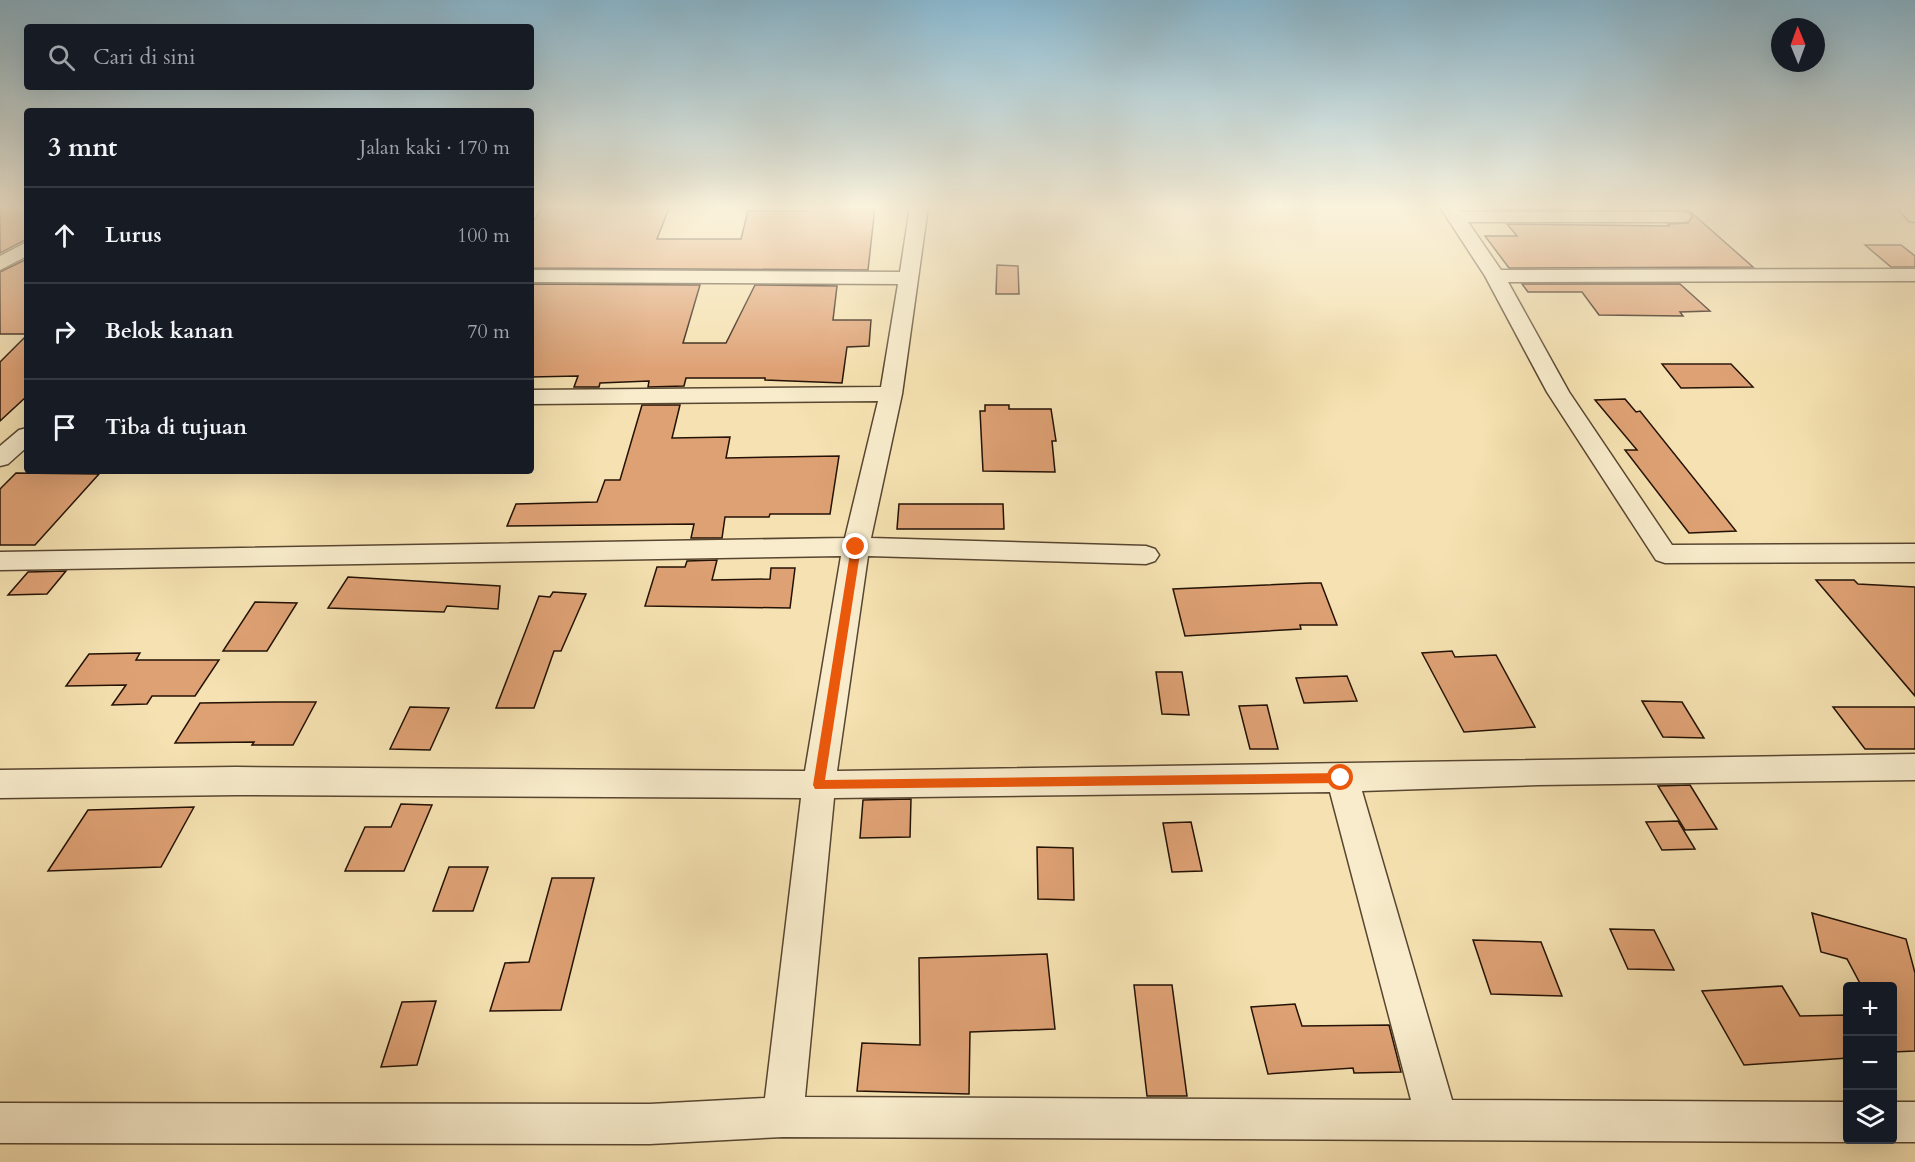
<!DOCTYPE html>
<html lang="id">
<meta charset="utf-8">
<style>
body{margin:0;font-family:Cardo,serif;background:#20242c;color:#f1f3f6}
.controls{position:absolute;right:18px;bottom:18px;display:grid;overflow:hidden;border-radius:6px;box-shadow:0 6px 24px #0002}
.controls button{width:54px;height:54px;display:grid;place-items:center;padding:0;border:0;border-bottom:2px solid #363941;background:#171b24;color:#f1f3f6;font:30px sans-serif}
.compass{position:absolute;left:1771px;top:18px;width:54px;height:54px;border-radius:50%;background:#171b24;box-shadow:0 6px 24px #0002;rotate:359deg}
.stop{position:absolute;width:18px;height:18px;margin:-14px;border:4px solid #ea580c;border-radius:50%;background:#fff}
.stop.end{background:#ea580c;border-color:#fff;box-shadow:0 2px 6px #0008}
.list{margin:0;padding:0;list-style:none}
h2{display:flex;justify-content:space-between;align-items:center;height:78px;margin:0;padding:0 24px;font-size:26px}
h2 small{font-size:20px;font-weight:400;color:#9ea1a6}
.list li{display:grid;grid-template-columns:39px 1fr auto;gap:18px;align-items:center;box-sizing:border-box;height:96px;padding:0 24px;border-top:2px solid #363941}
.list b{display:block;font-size:22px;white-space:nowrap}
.list em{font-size:20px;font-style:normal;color:#9ea1a6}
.icon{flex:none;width:33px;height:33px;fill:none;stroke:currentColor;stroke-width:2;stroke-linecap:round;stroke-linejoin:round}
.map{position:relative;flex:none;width:1915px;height:1162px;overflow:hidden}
.search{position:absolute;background:#171b24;box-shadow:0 6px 24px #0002;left:24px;top:24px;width:510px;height:66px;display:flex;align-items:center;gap:15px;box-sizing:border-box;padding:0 21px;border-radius:6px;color:#9ea1a6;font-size:22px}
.panel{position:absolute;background:#171b24;box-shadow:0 6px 24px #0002;left:24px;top:108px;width:510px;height:366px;border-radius:6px}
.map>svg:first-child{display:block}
.building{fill:#dea174;stroke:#231205;stroke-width:1.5}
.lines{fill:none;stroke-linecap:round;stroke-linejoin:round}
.minor-casing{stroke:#584630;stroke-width:3}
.minor{fill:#f8eccc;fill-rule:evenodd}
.route{fill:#ea580c}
</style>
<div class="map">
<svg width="1915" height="1162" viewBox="0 0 1915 1162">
<rect width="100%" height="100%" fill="#f5e1b1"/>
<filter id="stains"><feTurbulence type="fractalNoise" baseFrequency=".00333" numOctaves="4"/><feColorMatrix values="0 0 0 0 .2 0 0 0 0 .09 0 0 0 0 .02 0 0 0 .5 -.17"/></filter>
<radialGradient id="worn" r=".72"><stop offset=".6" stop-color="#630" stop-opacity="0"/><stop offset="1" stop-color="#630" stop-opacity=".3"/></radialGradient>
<!-- building -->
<g class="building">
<path d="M 0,207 L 27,207 L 27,239 L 0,253 Z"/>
<path d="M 808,207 L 875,207 L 868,270 L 531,268 L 531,225 L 541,209 L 669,208 L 657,239 L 741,239 L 748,211 L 807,211 Z"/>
<path d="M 1491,207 L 1563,207 L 1565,210 L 1494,210 Z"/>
<path d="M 1649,207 L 1685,207 L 1753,267 L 1509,268 L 1485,236 L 1517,236 L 1507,224 L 1669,226 L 1668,224 L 1688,223 L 1693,217 L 1688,211 L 1652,210 Z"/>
<path d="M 1865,245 L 1901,245 L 1915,256 L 1915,267 L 1891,267 Z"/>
<path d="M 27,259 L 27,334 L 0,334 L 0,272 Z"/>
<path d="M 997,265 L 1018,266 L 1019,294 L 996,294 Z"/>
<path d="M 531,284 L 700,285 L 683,343 L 726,343 L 755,285 L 837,286 L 833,320 L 871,320 L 869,346 L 847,347 L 842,383 L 765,380 L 765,378 L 686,378 L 684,386 L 648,387 L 649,381 L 600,383 L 599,387 L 574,387 L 578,376 L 531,377 Z"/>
<path d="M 1522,284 L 1680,284 L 1710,311 L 1680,312 L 1683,316 L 1599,315 L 1582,292 L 1528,292 Z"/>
<path d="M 27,335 L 27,396 L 0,421 L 0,362 Z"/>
<path d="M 1662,364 L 1731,364 L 1753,387 L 1681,388 Z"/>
<path d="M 1625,399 L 1636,412 L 1640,411 L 1736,531 L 1689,533 L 1625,450 L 1637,450 L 1595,400 Z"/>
<path d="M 642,405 L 680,405 L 672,438 L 730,437 L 726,458 L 839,456 L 830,514 L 770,514 L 769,517 L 725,517 L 722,538 L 691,538 L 694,524 L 507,526 L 516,504 L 597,502 L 605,480 L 620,480 Z"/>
<path d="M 985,405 L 1009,405 L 1009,409 L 1051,409 L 1056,441 L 1052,441 L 1055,472 L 983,471 L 980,411 L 985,411 Z"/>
<path d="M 16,473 L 99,474 L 35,545 L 0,545 L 0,489 Z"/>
<path d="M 899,504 L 1003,504 L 1004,529 L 897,529 Z"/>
<path d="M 717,560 L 712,580 L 770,579 L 771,568 L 795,568 L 790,608 L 645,606 L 657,567 L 685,567 L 687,561 Z"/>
<path d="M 66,571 L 47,594 L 8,595 L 28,572 Z"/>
<path d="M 348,577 L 500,586 L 498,609 L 447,606 L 444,612 L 328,608 Z"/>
<path d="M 1816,580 L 1854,580 L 1858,584 L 1915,587 L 1915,696 Z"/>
<path d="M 1310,583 L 1321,583 L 1337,625 L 1300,625 L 1301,629 L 1185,636 L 1173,589 Z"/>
<path d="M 553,592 L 586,594 L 561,651 L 554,651 L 534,708 L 496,708 L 539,596 L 550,597 Z"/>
<path d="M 255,602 L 297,603 L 267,651 L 223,651 Z"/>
<path d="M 1452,651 L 1455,657 L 1496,655 L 1535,727 L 1464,732 L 1422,653 Z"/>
<path d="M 140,653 L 136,660 L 219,660 L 195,696 L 152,696 L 147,704 L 112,705 L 126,685 L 66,686 L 89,654 Z"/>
<path d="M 1156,672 L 1182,672 L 1189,715 L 1162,714 Z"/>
<path d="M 1347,676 L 1357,701 L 1304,703 L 1296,678 Z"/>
<path d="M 1642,701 L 1682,702 L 1704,738 L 1663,737 Z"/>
<path d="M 276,702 L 316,702 L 293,745 L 252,745 L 254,742 L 175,743 L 200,703 Z"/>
<path d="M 1267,705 L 1278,749 L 1250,749 L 1239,706 Z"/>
<path d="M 410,707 L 449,708 L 430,750 L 390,749 Z"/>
<path d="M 1833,707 L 1915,707 L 1915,749 L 1865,749 Z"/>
<path d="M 1690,785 L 1717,829 L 1685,830 L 1658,786 Z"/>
<path d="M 911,799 L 910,837 L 860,838 L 863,800 Z"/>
<path d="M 401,804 L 432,805 L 404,871 L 345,871 L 365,827 L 391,827 Z"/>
<path d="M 194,807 L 161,867 L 48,871 L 88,810 Z"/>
<path d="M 1678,821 L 1695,849 L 1662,850 L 1646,822 Z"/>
<path d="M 1191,822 L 1202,871 L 1172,872 L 1163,823 Z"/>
<path d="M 1037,847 L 1073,848 L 1074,900 L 1038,899 Z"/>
<path d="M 449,867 L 488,867 L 473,911 L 433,911 Z"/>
<path d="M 552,878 L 594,878 L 561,1010 L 490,1011 L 505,963 L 529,962 Z"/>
<path d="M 1812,913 L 1906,939 L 1915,973 L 1915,1051 L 1893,1052 L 1893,987 L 1862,987 L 1847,959 L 1821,952 Z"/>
<path d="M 1610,929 L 1654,930 L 1674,970 L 1628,969 Z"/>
<path d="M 1473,940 L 1541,942 L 1562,996 L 1491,994 Z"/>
<path d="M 1047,954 L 1055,1029 L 970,1032 L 969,1094 L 857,1091 L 862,1043 L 920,1045 L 919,958 Z"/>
<path d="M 1134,985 L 1172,985 L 1187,1096 L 1147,1096 Z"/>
<path d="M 1782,986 L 1800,1016 L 1848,1015 L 1848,1058 L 1744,1065 L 1702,991 Z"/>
<path d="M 436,1001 L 417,1065 L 381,1067 L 402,1002 Z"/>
<path d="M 1295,1004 L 1302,1026 L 1389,1025 L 1401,1072 L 1354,1073 L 1353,1068 L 1268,1074 L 1251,1007 Z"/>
</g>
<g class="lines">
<!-- minor casing -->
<g class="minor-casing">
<g id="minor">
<path d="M 910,207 L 928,207 L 902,394 L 871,538 L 1146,546 L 1155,549 L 1159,555 L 1155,561 L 1146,564 L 868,556 L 837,771 L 1915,754 L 1915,780 L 1538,785 L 1362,791 L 1452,1100 L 1848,1102 L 1848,1140 L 1855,1140 L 1848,1142 L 783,1137 L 650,1144 L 0,1143 L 0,1103 L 650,1104 L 765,1098 L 801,798 L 236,795 L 0,798 L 0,770 L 236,767 L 805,771 L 841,556 L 0,570 L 0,552 L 845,538 L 878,401 L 531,404 L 531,390 L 881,387 L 898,284 L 531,282 L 531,270 L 900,272 ZM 1330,792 L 1411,1100 L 805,1097 L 834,798 Z"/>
<path d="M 1440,207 L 1458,207 L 1461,212 L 1682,212 L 1688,213 L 1691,217 L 1688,221 L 1682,222 L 1468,222 L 1501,270 L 1915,269 L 1915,281 L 1508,282 L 1569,392 L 1672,545 L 1915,544 L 1915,562 L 1665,563 L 1656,560 L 1547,392 L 1485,276 Z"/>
<path d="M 1897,207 L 1915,207 L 1915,222 L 1909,221 Z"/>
<path d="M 27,242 L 27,256 L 0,270 L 0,256 Z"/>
<path d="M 27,428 L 27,447 L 8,464 L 0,466 L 0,446 L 19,430 Z"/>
<path d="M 1892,1102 L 1915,1102 L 1915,1142 L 1892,1142 L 1885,1140 L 1892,1140 Z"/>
</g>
</g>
<!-- minor -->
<use href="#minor" class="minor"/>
</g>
<!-- sky -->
<linearGradient id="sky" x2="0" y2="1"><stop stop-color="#89b8d0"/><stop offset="0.56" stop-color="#faf2dc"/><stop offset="1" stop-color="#faf2dc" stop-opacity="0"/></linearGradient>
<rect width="1915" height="370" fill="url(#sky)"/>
<!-- route -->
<path class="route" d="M 856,543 L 861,547 L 825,780 L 1341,773 L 1347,778 L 1341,783 L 815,789 L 813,785 L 851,547 Z"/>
<rect width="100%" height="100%" filter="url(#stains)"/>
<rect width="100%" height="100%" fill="url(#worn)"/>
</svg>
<div class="controls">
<button>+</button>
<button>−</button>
<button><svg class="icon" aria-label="layers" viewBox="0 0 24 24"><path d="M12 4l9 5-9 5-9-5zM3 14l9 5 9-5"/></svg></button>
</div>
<svg class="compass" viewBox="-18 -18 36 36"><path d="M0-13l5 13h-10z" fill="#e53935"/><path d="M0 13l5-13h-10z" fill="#9ea1a6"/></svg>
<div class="stop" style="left:1341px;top:778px"></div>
<div class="stop end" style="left:856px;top:547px"></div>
<div class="search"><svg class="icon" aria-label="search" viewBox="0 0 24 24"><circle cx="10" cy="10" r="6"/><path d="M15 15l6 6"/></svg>Cari di sini</div>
<section class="panel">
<h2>3 mnt<small>Jalan kaki · 170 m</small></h2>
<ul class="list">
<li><svg class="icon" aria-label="ahead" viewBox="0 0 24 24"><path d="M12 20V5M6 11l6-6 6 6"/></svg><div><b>Lurus</b></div><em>100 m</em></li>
<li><svg class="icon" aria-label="right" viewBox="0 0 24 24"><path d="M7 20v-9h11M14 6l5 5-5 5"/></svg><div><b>Belok kanan</b></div><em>70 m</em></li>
<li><svg class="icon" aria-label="arrive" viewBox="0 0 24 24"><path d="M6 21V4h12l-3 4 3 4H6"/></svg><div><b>Tiba di tujuan</b></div></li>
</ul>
</section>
</div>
